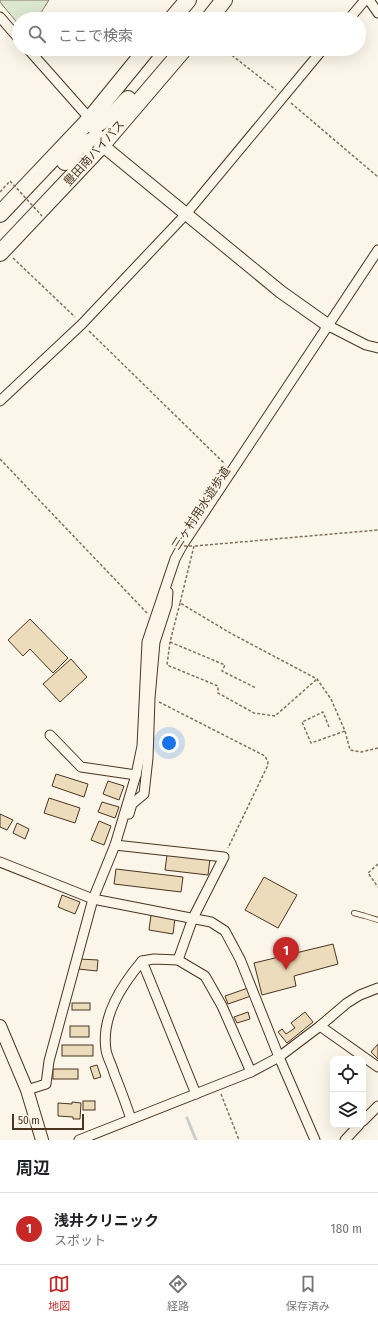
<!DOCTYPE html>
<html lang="ja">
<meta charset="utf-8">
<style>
body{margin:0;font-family:"Fira Sans Condensed","Noto Sans JP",sans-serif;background:#f6f6f6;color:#202124}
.controls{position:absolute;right:12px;bottom:12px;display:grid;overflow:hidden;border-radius:8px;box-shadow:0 4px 16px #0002}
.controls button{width:36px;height:36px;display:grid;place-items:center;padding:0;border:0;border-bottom:1px solid #e0e0e0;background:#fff;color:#202124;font:20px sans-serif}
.scale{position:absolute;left:12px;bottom:10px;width:72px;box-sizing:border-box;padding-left:4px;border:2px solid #4a3520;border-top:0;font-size:11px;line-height:14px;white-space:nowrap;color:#4a3520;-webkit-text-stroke:3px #fbf6e9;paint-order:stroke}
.you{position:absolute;left:169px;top:743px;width:14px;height:14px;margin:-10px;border:3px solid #fff;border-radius:50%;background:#1a73e8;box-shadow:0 0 0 6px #1a73e833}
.badge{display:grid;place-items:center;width:26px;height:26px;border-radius:50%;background:#c62828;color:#fff;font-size:13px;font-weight:700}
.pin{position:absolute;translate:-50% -33px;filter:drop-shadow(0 1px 2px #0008)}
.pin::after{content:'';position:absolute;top:21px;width:14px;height:12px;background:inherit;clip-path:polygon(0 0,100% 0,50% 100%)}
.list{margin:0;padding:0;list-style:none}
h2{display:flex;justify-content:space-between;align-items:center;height:52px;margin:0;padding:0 16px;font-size:17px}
h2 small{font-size:13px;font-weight:400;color:#757577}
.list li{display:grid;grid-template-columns:26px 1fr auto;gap:12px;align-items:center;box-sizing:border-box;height:72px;padding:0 16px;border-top:1px solid #e0e0e0}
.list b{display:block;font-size:15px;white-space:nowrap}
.list p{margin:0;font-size:13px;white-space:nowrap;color:#757577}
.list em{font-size:13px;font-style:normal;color:#757577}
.icon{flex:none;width:22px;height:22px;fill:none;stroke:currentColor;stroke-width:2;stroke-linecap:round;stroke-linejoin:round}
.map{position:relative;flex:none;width:378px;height:1140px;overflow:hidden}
.search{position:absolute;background:#fff;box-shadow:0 4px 16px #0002;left:12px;right:12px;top:12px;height:44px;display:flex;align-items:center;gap:10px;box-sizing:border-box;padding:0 14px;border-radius:22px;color:#757577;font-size:15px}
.sheet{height:124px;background:#fff}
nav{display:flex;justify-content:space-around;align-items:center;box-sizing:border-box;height:56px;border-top:1px solid #e0e0e0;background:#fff;font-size:11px;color:#757577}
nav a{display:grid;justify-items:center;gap:2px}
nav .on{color:#c62828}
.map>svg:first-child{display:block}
.green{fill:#dce7d0;stroke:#887966}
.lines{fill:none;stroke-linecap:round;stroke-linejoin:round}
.stream{stroke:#c9cecd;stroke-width:3}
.building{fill:#ecdcbc;stroke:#4a3520}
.lane-casing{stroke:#4a3520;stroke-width:6}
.street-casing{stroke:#4a3520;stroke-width:11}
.secondary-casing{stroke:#4a3520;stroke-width:14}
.highway-casing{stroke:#4a3520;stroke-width:18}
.path{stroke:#7f6f5c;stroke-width:1.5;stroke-dasharray:3 2;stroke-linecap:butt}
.lane{stroke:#fbf6e9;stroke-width:4.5}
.street{stroke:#fbf6e9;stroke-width:9}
.secondary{stroke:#fbf6e9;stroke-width:12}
.highway{stroke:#fbf6e9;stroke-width:16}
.path-bridge{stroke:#7f6f5c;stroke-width:1.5;stroke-dasharray:3 2;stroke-linecap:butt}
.labels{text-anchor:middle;stroke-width:3;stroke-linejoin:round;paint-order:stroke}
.street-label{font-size:12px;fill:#4a3520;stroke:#fbf6e9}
</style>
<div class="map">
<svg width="378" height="1140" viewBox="0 0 378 1140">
<rect width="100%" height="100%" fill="#fbf6e9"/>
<!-- green -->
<path class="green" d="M 0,0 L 49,0 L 37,19 L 19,19 L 19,25 L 0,2 Z"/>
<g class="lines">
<!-- stream -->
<path class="stream" d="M 187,1118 L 196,1140"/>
</g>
<!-- building -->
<g class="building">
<path d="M 30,619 L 68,658 L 53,673 L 30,649 L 23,656 L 8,640 Z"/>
<path d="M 71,659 L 87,677 L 60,702 L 43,684 Z"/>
<path d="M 56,774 L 88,784 L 84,797 L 52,786 Z"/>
<path d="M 108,781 L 124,786 L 119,800 L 103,794 Z"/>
<path d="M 49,798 L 80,808 L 75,823 L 44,813 Z"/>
<path d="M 102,802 L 119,807 L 115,818 L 98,812 Z"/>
<path d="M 0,814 L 13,820 L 7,830 L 0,827 Z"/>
<path d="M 99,821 L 111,826 L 104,845 L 91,840 Z"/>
<path d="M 17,823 L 29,829 L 25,839 L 13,833 Z"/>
<path d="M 167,855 L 210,859 L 208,875 L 165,870 Z"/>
<path d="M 116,869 L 183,877 L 181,892 L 114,884 Z"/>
<path d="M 264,877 L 297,895 L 278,928 L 245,910 Z"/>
<path d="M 62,895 L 80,902 L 75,914 L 58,907 Z"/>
<path d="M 151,915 L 175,918 L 173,934 L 149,930 Z"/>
<path d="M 333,944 L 338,964 L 294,976 L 296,986 L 262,995 L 254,963 Z"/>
<path d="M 79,959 L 98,960 L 97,971 L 78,969 Z"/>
<path d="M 248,988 L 251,996 L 228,1004 L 225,996 Z"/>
<rect x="72" y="1003" width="18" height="7"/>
<path d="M 248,1012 L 250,1019 L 237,1023 L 234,1017 Z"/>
<path d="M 305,1012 L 313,1022 L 287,1043 L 278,1032 L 282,1029 L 286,1034 L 295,1028 L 291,1023 Z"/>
<rect x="70" y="1026" width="19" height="11"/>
<path d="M 378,1044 L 378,1059 L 371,1052 Z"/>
<rect x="62" y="1045" width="31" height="11"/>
<path d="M 97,1065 L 101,1077 L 94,1079 L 90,1067 Z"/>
<rect x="53" y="1069" width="25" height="10"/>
<rect x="83" y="1101" width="12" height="9"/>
<path d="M 72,1102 L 81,1103 L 80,1119 L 73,1119 L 73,1117 L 58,1116 L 58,1103 L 72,1104 Z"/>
</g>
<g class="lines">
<!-- lane casing -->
<g class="lane-casing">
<path id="lane" d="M 354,913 L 365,916 L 378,920"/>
</g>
<!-- street casing -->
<g class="street-casing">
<g id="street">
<path d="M 369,0 L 378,13"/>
<path d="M 0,17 L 19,39"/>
<path d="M 349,19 L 365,0"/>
<path d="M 28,49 L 90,119"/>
<path d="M 329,326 L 366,345 L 378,348"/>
<path d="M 0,401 L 82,324 L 186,214 L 323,49"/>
<path d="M 50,735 L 81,767 L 136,775"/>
<path d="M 129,814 L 132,804 L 144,794 L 148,758 L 150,698 L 155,642 L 167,605 L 168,592"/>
<path d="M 115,845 L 224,857 L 193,918 L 178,960"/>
<path d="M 0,862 L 93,899 L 211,922 L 225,931 L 240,959 L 279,1057 L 315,1140"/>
<path d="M 142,961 L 196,1094"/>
<path d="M 320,1026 L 378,1067"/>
<path d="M 27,1090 L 46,1084 L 49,1061 L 93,899 L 115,845 L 136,775 L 142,746 L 147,642 L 175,559 L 182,546 L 378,250"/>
<path d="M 131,1119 C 126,1104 120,1088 114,1073 C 112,1065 107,1057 106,1050 C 101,1016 122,985 142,961 L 154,959 L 178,960 L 205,976 L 222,1006 L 251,1072"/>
<path d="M 363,1121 L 378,1106"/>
<path d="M 79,1140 L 251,1072 L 279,1057 L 320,1026 L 347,1003 L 360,995 L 378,988"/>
<path d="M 345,1140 L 359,1125"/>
</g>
</g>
<!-- secondary casing -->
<g class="secondary-casing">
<g id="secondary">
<path d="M 98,138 L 102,145 L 281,292 L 329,326"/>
<path d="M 0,1026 L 27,1090 L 42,1140"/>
</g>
</g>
<!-- highway casing -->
<g class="highway-casing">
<g id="highway">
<path d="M 172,19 L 188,0"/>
<path d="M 209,19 L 224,0"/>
<path d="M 94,126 L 115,113 L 128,99"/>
<path d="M 65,162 L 79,146 L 98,138"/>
<path d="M 0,214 L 90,119 L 147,49"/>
<path d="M 0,253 L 102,145 L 184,49"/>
</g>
</g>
<!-- path -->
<g class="path">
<path d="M 224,49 L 276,90"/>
<path d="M 291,103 L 378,177"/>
<path d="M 0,192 L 10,181"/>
<path d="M 13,258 L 75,317"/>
<path d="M 89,331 L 225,464"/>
<path d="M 0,459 L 147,613"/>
<path d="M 194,546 L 180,603 L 232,634 L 317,679 L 331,699 L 345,731 L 350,750 L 361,752 L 378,748"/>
<path d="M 195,546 L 378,530"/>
<path d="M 180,603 L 170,642 L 167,665 L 218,686 L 218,693 L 254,713 L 275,716 L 317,679"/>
<path d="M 170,642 L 225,665 L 222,671 L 256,688"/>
<path d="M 159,702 L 265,756 L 268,762 L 267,767 L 228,848"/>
<path d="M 329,727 L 323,712 L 302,722 L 311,743 L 345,731"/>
<path d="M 378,864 L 368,873 L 378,887"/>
<path d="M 221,1094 L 239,1140"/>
</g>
<!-- lane -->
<use href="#lane" class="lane"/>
<!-- street -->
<use href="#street" class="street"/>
<!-- secondary -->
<use href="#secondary" class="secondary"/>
<!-- highway -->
<use href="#highway" class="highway"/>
<!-- path-bridge -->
<g class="path-bridge">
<path d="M 10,181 L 42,216"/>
<path d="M 184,546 L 193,546"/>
</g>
</g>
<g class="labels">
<!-- street labels -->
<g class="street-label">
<text transform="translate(94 153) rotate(-48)" y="4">豊田南バイパス</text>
<text transform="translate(201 508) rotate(-57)" y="4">三ヶ村用水遊歩道</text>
</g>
</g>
</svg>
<div class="controls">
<button><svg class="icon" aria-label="locate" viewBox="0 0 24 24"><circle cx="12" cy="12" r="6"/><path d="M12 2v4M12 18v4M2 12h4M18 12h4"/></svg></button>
<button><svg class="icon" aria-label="layers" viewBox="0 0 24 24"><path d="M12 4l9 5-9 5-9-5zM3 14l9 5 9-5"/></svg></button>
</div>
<div class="scale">50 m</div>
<div class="you"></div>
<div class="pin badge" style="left:286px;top:970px">1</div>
<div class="search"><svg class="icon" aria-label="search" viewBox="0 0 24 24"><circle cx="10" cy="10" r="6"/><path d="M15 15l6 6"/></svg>ここで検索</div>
</div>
<section class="sheet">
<h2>周辺<small></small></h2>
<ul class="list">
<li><span class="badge">1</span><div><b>浅井クリニック</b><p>スポット</p></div><em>180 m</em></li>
</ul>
</section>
<nav>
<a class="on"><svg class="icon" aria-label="map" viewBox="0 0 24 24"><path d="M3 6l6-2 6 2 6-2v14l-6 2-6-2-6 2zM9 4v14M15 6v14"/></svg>地図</a>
<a><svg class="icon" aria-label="directions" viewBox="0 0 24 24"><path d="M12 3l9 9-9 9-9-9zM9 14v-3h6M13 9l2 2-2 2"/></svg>経路</a>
<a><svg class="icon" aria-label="saved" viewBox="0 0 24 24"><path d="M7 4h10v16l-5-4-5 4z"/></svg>保存済み</a>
</nav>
